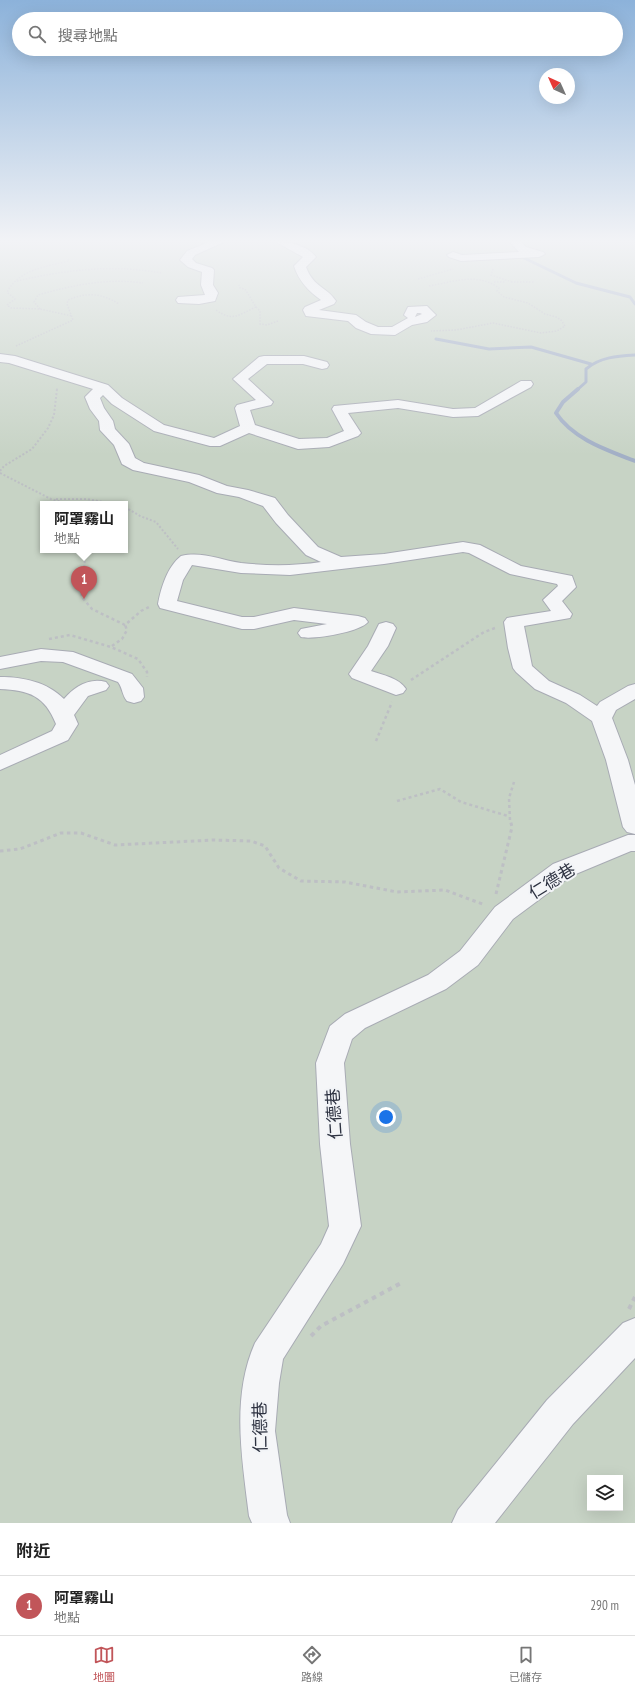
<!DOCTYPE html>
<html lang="zh-TW">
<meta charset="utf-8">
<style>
body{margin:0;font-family:"PT Sans Narrow","Noto Sans TC",sans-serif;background:#f2f2f2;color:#222}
.controls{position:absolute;right:12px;bottom:12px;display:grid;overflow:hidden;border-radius:0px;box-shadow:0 4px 16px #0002}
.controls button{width:36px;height:36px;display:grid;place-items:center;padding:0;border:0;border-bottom:1px solid #e0e0e0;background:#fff;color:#222;font:20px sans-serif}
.compass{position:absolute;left:539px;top:68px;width:36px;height:36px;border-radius:50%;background:#fff;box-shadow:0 4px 16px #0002;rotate:315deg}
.you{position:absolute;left:386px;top:1117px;width:14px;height:14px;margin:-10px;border:3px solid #fff;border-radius:50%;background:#1a73e8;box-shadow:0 0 0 6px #1a73e833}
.badge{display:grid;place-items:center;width:26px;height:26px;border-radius:50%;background:#c15559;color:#fff;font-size:13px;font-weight:700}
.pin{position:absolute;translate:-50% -33px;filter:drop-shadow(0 1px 2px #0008)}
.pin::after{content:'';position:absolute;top:21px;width:14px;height:12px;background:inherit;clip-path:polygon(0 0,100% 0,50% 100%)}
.popup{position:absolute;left:40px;top:501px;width:88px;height:52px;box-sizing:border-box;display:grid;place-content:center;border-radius:0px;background:#fff;filter:drop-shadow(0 1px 3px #0005);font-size:13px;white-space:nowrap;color:#767676}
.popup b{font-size:15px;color:#222}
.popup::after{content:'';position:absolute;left:50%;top:100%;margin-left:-8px;border:8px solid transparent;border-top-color:#fff}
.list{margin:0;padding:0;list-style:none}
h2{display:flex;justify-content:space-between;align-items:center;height:52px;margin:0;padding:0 16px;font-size:17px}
h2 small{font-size:13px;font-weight:400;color:#767676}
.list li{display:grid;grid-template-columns:26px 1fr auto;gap:12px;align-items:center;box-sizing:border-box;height:60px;padding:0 16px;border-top:1px solid #e0e0e0}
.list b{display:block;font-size:15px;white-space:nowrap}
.list p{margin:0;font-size:13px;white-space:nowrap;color:#767676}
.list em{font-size:13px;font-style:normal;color:#767676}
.icon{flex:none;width:22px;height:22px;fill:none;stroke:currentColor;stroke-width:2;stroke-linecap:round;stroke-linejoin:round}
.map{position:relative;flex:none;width:635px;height:1523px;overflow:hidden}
.search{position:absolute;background:#fff;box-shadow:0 4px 16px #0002;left:12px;right:12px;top:12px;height:44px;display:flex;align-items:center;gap:10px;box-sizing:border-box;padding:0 14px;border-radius:22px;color:#767676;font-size:15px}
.sheet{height:112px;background:#fff}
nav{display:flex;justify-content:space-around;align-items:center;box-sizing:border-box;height:56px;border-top:1px solid #e0e0e0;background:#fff;font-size:11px;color:#767676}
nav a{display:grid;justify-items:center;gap:2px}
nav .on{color:#c15559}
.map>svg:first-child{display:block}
.green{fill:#c7d3c5;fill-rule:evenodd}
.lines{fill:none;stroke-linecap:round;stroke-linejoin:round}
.stream-far1{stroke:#a2afc6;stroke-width:3}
.stream{stroke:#a2afc6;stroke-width:4}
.minor-casing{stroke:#a8abb4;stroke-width:2}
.path-far4{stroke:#bdbfc4;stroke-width:1.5;stroke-dasharray:1.5 1.5;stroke-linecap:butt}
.path-far3{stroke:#bdbfc4;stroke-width:2;stroke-dasharray:2 2;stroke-linecap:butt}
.path-far2{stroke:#bdbfc4;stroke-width:2.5;stroke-dasharray:3 3;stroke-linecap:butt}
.path-far1{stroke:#bdbfc4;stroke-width:3;stroke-dasharray:3.5 3.5;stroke-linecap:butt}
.path{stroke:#bdbfc4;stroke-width:4;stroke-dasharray:4.5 4.5;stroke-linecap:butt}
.minor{fill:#f5f6f8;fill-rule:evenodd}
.labels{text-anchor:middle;stroke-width:4;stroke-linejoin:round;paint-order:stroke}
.near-street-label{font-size:17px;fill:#2c3140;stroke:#f2f4f7}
</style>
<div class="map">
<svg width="635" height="1523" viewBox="0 0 635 1523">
<rect width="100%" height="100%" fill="#e3e5ea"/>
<!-- green -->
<path class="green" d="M 0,242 L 635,242 L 635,1523 L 0,1523 ZM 43,504 L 125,504 L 125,550 L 43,550 ZM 590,1478 L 620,1478 L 620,1508 L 590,1508 Z"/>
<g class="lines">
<!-- stream-far1 -->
<g class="stream-far1">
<path d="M 522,257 L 576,283 L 630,297 L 635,304"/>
<path d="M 436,339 L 489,349 L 531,347 L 591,364"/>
<path d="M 577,390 L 586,382 L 586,369 C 600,357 618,356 635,355"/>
</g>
<!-- stream -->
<path class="stream" d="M 578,389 L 563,402 L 556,413 C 573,439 607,450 635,461"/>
<!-- minor casing -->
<g class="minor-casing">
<g id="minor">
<path d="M 209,242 L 224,242 L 195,255 L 192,259 L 196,263 L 212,268 L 214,270 L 213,285 L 218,293 L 215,301 L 199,304 L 178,303 L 176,300 L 178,297 L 205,295 L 201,285 L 202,272 L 188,267 L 180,260 L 187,251 Z"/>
<path d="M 276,242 C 289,242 307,245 316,257 L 306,267 C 314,288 326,286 336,301 L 334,304 L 319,310 L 356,315 L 366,322 L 378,327 L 392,327 L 408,318 L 404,315 L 408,307 L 427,306 L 436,315 L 427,322 L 412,325 L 395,335 L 371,334 L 356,328 L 348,321 L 306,316 L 303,310 L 305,307 L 321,300 C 308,291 299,281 294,266 L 303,257 ZM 417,313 L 420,313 L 422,314 L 415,317 Z"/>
<path d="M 510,242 L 521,242 L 526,247 L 543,252 L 545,254 L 539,257 L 461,261 L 449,257 L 447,255 L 453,252 L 462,255 L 519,252 Z"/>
<path d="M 0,354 L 15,356 L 108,385 L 122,398 L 164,425 L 214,438 L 240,426 L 235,408 L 237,405 L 256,400 L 233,379 L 259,357 L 264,356 L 304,356 L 327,362 L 329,365 L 327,368 L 322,369 L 303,364 L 267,364 L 248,379 L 273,402 L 271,405 L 250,410 L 255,425 L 299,439 L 327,438 L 344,431 L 332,409 L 334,406 L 398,400 L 453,409 L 475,408 L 521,381 L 531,381 L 533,384 L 531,387 L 478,416 L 453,417 L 398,408 L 348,413 L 361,433 L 358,436 L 329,447 L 298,449 L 249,433 L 220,446 L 210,446 L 154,431 L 112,404 L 103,395 L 100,398 L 104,408 L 113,421 L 115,429 L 129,444 L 135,458 L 144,463 L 199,475 L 227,486 L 248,490 L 275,498 L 288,515 L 318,547 L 341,557 L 384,554 L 463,542 L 480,545 L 521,566 L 572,576 L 576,587 L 562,601 L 572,614 L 570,618 L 524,626 L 532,666 L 549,681 L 580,695 L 597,706 L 600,702 L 628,686 L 635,684 L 635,699 L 616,710 L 612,718 L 628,760 L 635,785 L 635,834 L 627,832 L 623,827 L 606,760 L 592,721 L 566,703 L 535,689 L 516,672 L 513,668 L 508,648 L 504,622 L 507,618 L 551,611 L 543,600 L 558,586 L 557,584 L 510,574 L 469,553 L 463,552 L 384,564 L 290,575 L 241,573 L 192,565 L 183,580 L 177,601 L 242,617 L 254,617 L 294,608 L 358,616 L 365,618 L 368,622 C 360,632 313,640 301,637 L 298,633 L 301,629 L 327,624 L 294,620 L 254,629 L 242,629 L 160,608 L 158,604 C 161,588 167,567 181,556 C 202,551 220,560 241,563 C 268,566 295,566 321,562 L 306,555 L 276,523 L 263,506 L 239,497 L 217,493 L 189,482 L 133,470 L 122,464 L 114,445 L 100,430 L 99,421 L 90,409 L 85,397 L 93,389 L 9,363 L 0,362 Z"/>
<path d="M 386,622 L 393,624 L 396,628 L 388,646 L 371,671 C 383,675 399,678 406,689 L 403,693 L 396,695 L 352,678 L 349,674 L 368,646 L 379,624 Z"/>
<path d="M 41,649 L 73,652 L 132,674 L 143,688 L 144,697 L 141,701 L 134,703 L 127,701 C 122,695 123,689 118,682 L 63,662 L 41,661 L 0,669 L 0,657 Z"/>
<path d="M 0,677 C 24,677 47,682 64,699 C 74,687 89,677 106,682 L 109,686 L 106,690 L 88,696 L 74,715 L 78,724 L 68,740 L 0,770 L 0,755 L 52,731 L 56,724 C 45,696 29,690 0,689 Z"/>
<path d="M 628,835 L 635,835 L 635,851 L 631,851 L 571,876 L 513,919 L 478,965 L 446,989 L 365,1028 L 352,1039 L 344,1063 L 350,1144 L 361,1226 L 343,1264 L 283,1359 L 279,1383 L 275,1431 L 287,1515 L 290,1523 L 252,1523 L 249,1516 C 242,1459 231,1397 255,1343 L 321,1244 L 329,1226 L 320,1144 L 316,1063 L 330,1026 L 345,1014 L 428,975 L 460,951 L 495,907 L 553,864 Z"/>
<path d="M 635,1318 L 635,1358 L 573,1424 L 495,1523 L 452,1523 L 458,1510 L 547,1400 L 623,1323 Z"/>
</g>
</g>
<!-- path-far4 -->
<g class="path-far4">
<path d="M 68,259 L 69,261 C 45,267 20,269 7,292 L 15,299 L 7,305 L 11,308 L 40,309 L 72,316"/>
<path d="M 493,269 L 491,275 L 512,282"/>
<path d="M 418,279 L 453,269"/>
<path d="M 17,281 C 64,270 113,264 161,273"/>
<path d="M 494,282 L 506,282"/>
<path d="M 511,282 L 535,282"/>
<path d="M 429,286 C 453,282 477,272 499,288 L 497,291 L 504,297 L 528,303 L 545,314 L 556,317 L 561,320 L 565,326 L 557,331 L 541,333 L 493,323 L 456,330 L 431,331"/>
<path d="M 256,307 L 260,311 L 260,324 L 267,325 L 278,321"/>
<path d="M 40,309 L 34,302 L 38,295 C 73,285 107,278 143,283"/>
<path d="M 216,310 C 233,322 238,315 256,307 L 245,289 L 240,288 L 239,285"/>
<path d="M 16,346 L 73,320 L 67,304 L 68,300 C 87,292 101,293 119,304"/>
<path d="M 57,390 L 57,388"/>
</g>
<!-- path-far3 -->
<g class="path-far3">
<path d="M 0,471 L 4,466 L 32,449 L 48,428 L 54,415 L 57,389"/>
<path d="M 0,473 L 51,499 L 69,504"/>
<path d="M 56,499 L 87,499 L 115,504"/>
<path d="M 125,507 L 140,516 L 156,522 L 178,549"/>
<path d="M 83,579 L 86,550"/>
</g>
<!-- path-far2 -->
<g class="path-far2">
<path d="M 82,578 L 87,584 L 81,596 L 92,609 L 125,625 L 141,611 L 149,607"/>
<path d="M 49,639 L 70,635 L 111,647 L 138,659 L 147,672 L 147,677"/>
<path d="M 112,646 L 122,639 L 127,630 L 125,625"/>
<path d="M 411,680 L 484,632 L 495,628"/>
<path d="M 376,741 L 392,702"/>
<path d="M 397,801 L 440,789 L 461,802 L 508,816"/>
<path d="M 510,820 L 509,798 L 514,782"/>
</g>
<!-- path-far1 -->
<g class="path-far1">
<path d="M 0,851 L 20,849 L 61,833 L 81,833 L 115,845 L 214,840 L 251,841 L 265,846 L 279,868 L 301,881 L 345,882 L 397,892 L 445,890 L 485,905"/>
<path d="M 496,894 L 512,827 L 510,819"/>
</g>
<!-- path -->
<g class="path">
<path d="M 629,1309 L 635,1297"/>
<path d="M 311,1336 L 321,1326 L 403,1282"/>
</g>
<!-- minor -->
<use href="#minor" class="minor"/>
</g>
<!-- sky -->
<linearGradient id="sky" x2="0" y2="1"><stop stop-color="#8cb2da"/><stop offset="0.53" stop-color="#f2f3f6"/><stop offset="1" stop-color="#f2f3f6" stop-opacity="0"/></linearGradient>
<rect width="635" height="455" fill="url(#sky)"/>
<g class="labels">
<!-- near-street labels -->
<g class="near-street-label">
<text transform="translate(552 881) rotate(-32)" y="6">仁德巷</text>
<text transform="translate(334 1114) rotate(-94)" y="6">仁德巷</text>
<text transform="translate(260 1427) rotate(-91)" y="6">仁德巷</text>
</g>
</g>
</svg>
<div class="controls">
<button><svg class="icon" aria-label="layers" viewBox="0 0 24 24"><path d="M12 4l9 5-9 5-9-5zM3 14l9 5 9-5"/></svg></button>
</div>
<svg class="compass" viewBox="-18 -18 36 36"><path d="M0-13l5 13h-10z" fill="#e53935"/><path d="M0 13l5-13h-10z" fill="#767676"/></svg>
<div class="you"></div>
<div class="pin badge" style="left:84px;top:599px">1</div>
<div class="popup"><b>阿罩霧山</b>地點</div>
<div class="search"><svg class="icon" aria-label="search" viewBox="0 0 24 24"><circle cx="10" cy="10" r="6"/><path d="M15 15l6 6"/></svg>搜尋地點</div>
</div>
<section class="sheet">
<h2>附近<small></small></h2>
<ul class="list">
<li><span class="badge">1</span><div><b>阿罩霧山</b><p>地點</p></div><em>290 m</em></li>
</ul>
</section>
<nav>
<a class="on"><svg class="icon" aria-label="map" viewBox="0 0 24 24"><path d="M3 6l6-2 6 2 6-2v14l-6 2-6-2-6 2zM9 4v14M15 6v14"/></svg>地圖</a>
<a><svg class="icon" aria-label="directions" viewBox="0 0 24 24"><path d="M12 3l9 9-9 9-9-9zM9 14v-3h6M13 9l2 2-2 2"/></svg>路線</a>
<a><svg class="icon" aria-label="saved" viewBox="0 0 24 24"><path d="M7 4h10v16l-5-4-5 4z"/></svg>已儲存</a>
</nav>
